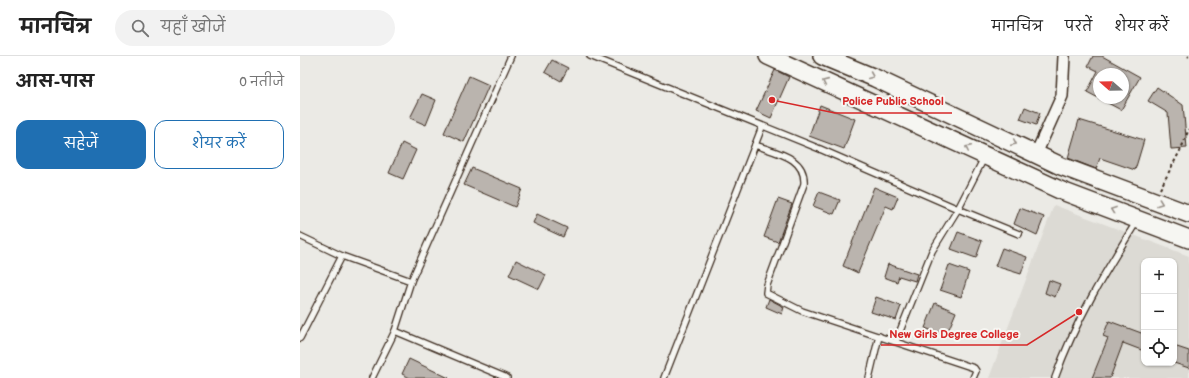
<!DOCTYPE html>
<html lang="hi">
<meta charset="utf-8">
<style>
body{margin:0;font-family:"Balsamiq Sans","Playpen Sans Deva",sans-serif;background:#f2f2f2;color:#222}
.controls{position:absolute;right:12px;bottom:12px;display:grid;overflow:hidden;border-radius:8px;box-shadow:0 1px 3px #0004}
.controls button{width:36px;height:36px;display:grid;place-items:center;padding:0;border:0;border-bottom:1px solid #e0e0e0;background:#fff;color:#222;font:20px sans-serif}
.compass{position:absolute;left:793px;top:12px;width:36px;height:36px;border-radius:50%;background:#fff;box-shadow:0 1px 3px #0004;rotate:290deg}
.list{margin:0;padding:0;list-style:none}
h2{display:flex;justify-content:space-between;align-items:center;height:52px;margin:0;padding:0 16px;font-size:17px}
h2 small{font-size:13px;font-weight:400;color:#767676}
.actions{display:flex;gap:8px;padding:12px 16px}
.actions a{flex:1;padding:9px 0;border:1px solid #1f6fb2;border-radius:12px;text-align:center;font-size:14px;color:#1f6fb2}
.actions .main{background:#1f6fb2;color:#fff}
.icon{flex:none;width:22px;height:22px;fill:none;stroke:currentColor;stroke-width:2;stroke-linecap:round;stroke-linejoin:round}
.map{position:relative;flex:none;width:889px;height:322px;overflow:hidden}
header{display:flex;align-items:center;gap:24px;box-sizing:border-box;height:56px;padding:0 20px;background:#fff;border-bottom:1px solid #e0e0e0}
header strong{font-size:19px}
nav{display:flex;gap:22px;margin-inline-start:auto;font-size:14px}
.search{width:280px;height:36px;background:#f2f2f2;display:flex;align-items:center;gap:10px;box-sizing:border-box;padding:0 14px;border-radius:22px;color:#767676;font-size:15px}
main{display:flex}
aside{flex:1;background:#fff}
.map>svg:first-child{display:block}
.built{fill:#dcdad4;fill-rule:evenodd}
.building{fill:#bab4ae;stroke:#3b2a1e;fill-rule:evenodd}
.lines{fill:none;stroke-linecap:round;stroke-linejoin:round}
.service-casing{stroke:#3b2a1e;stroke-width:8}
.minor-casing{stroke:#3b2a1e;stroke-width:14}
.primary-casing{stroke:#3b2a1e;stroke-width:20}
.path{stroke:#3b2a1e;stroke-width:2;stroke-dasharray:3 3;stroke-linecap:butt}
.service{stroke:#f6f6f2;stroke-width:5.5}
.minor{stroke:#f6f6f2;stroke-width:11}
.primary{stroke:#f6f6f2;stroke-width:17}
.oneway{stroke:#989088}
.leader{fill:none;stroke:#d62828;stroke-width:1.5}
.callout-dot{fill:#d62828;stroke:#f6f6f2;stroke-width:1.5}
.callout-label{font-size:11px;text-anchor:middle;font-weight:bold;fill:#d62828;stroke:#f6f6f2;stroke-width:4;stroke-linejoin:round;paint-order:stroke}
</style>
<header>
<strong>मानचित्र</strong>
<div class="search"><svg class="icon" aria-label="search" viewBox="0 0 24 24"><circle cx="10" cy="10" r="6"/><path d="M15 15l6 6"/></svg>यहाँ खोजें</div>
<nav><a>मानचित्र</a><a>परतें</a><a>शेयर करें</a></nav>
</header>
<main>
<aside>
<h2>आस-पास<small>0 नतीजे</small></h2>
<ul class="list">
</ul>
<div class="actions"><a class="main">सहेजें</a><a>शेयर करें</a></div>
</aside>
<div class="map">
<svg width="889" height="322" viewBox="0 0 889 322">
<rect width="100%" height="100%" fill="#ebeae5"/>
<filter id="ink" filterUnits="userSpaceOnUse"><feTurbulence type="fractalNoise" baseFrequency=".025" numOctaves="2"/><feDisplacementMap in="SourceGraphic" scale="8" xChannelSelector="R" yChannelSelector="G"/><feConvolveMatrix kernelMatrix="1 2 1 2 8 2 1 2 1" color-interpolation-filters="sRGB"/></filter>
<g filter="url(#ink)">
<!-- built -->
<path class="built" d="M 754,149 L 889,200 L 889,322 L 689,322 ZM 844,205 L 874,205 L 874,307 L 844,307 Z"/>
<!-- building -->
<g class="building">
<path d="M 793,0 L 802,0 L 840,21 L 821,54 L 787,36 L 798,15 L 788,10 ZM 799,18 L 823,18 L 823,42 L 799,42 Z"/>
<path d="M 252,4 L 268,12 L 261,25 L 245,16 Z"/>
<path d="M 475,14 L 489,21 L 471,62 L 456,55 Z"/>
<path d="M 169,20 L 189,29 L 164,86 L 144,77 Z"/>
<path d="M 857,31 L 883,49 L 887,92 L 871,93 L 868,57 L 848,45 Z"/>
<path d="M 122,38 L 136,44 L 126,69 L 110,62 Z"/>
<path d="M 520,49 L 555,63 L 544,93 L 509,80 Z"/>
<path d="M 725,51 L 740,57 L 736,69 L 720,63 Z"/>
<path d="M 779,64 L 844,84 L 835,114 L 800,102 L 796,113 L 768,102 Z"/>
<path d="M 102,87 L 116,94 L 103,123 L 89,117 Z"/>
<path d="M 172,112 L 222,133 L 215,151 L 164,129 Z"/>
<path d="M 574,131 L 598,141 L 593,153 L 586,150 L 558,217 L 543,210 Z"/>
<path d="M 519,136 L 540,144 L 534,158 L 513,150 Z"/>
<path d="M 478,143 L 492,148 L 478,186 L 464,181 Z"/>
<path d="M 720,152 L 744,161 L 737,179 L 714,168 Z"/>
<path d="M 237,158 L 267,172 L 263,181 L 233,167 Z"/>
<path d="M 658,176 L 682,185 L 676,202 L 651,193 Z"/>
<path d="M 702,192 L 727,201 L 721,218 L 695,210 Z"/>
<path d="M 216,204 L 246,219 L 239,233 L 209,219 Z"/>
<path d="M 588,208 L 617,218 L 615,225 L 599,220 L 597,226 L 584,221 Z"/>
<path d="M 649,209 L 669,216 L 661,241 L 640,234 Z"/>
<path d="M 749,224 L 760,228 L 755,241 L 745,237 Z"/>
<path d="M 576,241 L 601,250 L 596,264 L 571,256 Z"/>
<path d="M 469,243 L 484,251 L 482,258 L 466,251 Z"/>
<path d="M 635,247 L 656,256 L 646,280 L 625,272 Z"/>
<path d="M 809,265 L 844,278 L 844,295 L 823,287 L 810,322 L 792,322 L 808,282 L 803,280 Z"/>
<path d="M 874,290 L 889,295 L 889,312 L 874,307 Z"/>
<path d="M 109,303 L 149,322 L 110,322 L 102,318 Z"/>
</g>
<g class="lines">
<!-- service casing -->
<g class="service-casing">
<g id="service">
<path d="M 290,0 L 520,93 L 658,153 L 719,178"/>
<path d="M 455,89 C 477,97 506,101 504,128 L 467,229 L 466,237 L 502,255 L 674,312 L 676,315 L 673,322"/>
<path d="M 0,180 L 42,200 L 111,225"/>
<path d="M 95,275 L 207,322"/>
<path d="M 0,282 L 42,200"/>
<path d="M 596,285 L 632,195 L 658,153 L 684,102"/>
<path d="M 72,322 L 95,275 L 111,225 L 211,0"/>
<path d="M 364,322 L 462,71"/>
<path d="M 569,322 L 579,280"/>
<path d="M 755,322 C 775,265 805,216 837,165"/>
</g>
</g>
<!-- minor casing -->
<g class="minor-casing">
<path id="minor" d="M 736,98 L 762,40 L 764,0"/>
</g>
<!-- primary casing -->
<g class="primary-casing">
<g id="primary">
<path d="M 468,0 L 762,135 L 889,183"/>
<path d="M 522,0 L 575,22 L 761,110 L 889,158"/>
</g>
</g>
<!-- path -->
<g class="path">
<path d="M 888,0 L 889,1"/>
<path d="M 860,133 L 881,93 L 889,73"/>
</g>
<!-- service -->
<use href="#service" class="service"/>
<!-- minor -->
<use href="#minor" class="minor"/>
<!-- primary -->
<use href="#primary" class="primary"/>
</g>
<!-- one-way arrows -->
<defs><path id="oneway-chevron" d="M-2-3.5L2.5 0L-2 3.5" fill="none" stroke-width="1.6" stroke-linecap="round" stroke-linejoin="round"/></defs>
<g class="oneway">
<use href="#oneway-chevron" transform="translate(571 20) rotate(23)"/>
<use href="#oneway-chevron" transform="translate(525 26) rotate(-156)"/>
<use href="#oneway-chevron" transform="translate(714 87) rotate(25)"/>
<use href="#oneway-chevron" transform="translate(668 92) rotate(-154)"/>
<use href="#oneway-chevron" transform="translate(860 147) rotate(20)"/>
<use href="#oneway-chevron" transform="translate(813 154) rotate(-160)"/>
</g>
</g>
<!-- callouts -->
<path class="leader" d="M472 44L535 57H652M779 256L727 289H581"/>
<g class="callout-dot">
<circle cx="472" cy="44" r="4"/>
<circle cx="779" cy="256" r="4"/>
</g>
<g class="callout-label">
<text x="593" y="49">Police Public School</text>
<text x="654" y="282">New Girls Degree College</text>
</g>
</svg>
<div class="controls">
<button>+</button>
<button>−</button>
<button><svg class="icon" aria-label="locate" viewBox="0 0 24 24"><circle cx="12" cy="12" r="6"/><path d="M12 2v4M12 18v4M2 12h4M18 12h4"/></svg></button>
</div>
<svg class="compass" viewBox="-18 -18 36 36"><path d="M0-13l5 13h-10z" fill="#e53935"/><path d="M0 13l5-13h-10z" fill="#767676"/></svg>
</div>
</main>
